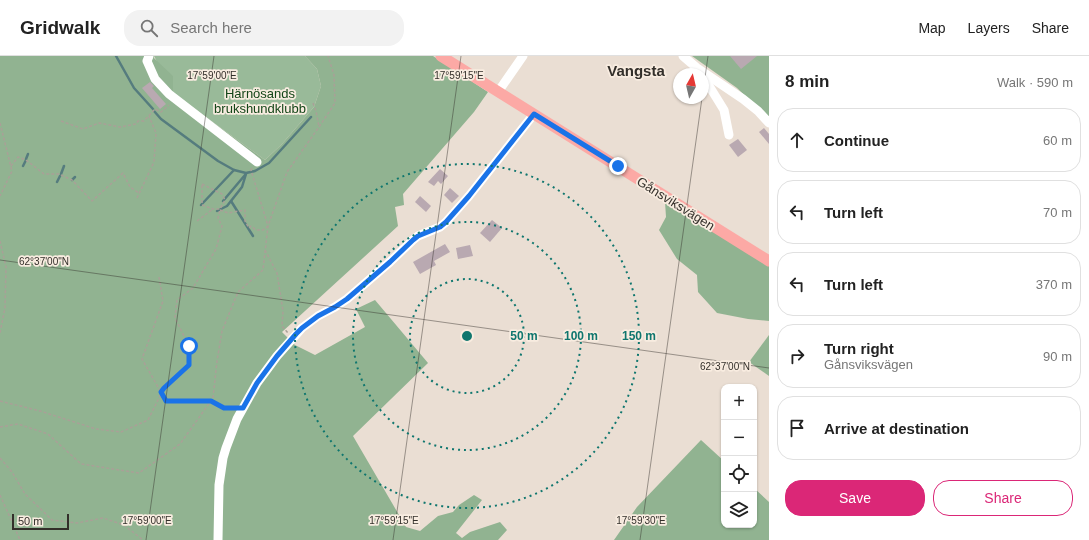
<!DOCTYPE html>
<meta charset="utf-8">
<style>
body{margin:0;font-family:Helvetica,sans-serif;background:#f2f2f2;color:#222}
.controls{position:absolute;right:12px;bottom:12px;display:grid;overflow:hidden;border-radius:8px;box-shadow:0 1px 3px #0004}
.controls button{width:36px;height:36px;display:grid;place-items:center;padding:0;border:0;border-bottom:1px solid #e0e0e0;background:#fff;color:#222;font:20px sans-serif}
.compass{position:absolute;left:673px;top:12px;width:36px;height:36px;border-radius:50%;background:#fff;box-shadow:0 1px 3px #0004;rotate:8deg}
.scale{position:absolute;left:12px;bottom:10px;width:57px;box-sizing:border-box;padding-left:4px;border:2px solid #332f2a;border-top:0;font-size:11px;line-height:14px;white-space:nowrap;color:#332f2a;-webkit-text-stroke:3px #f8ece0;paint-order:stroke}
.stop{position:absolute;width:12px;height:12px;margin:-9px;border:3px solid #1a73e8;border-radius:50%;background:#fff}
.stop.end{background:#1a73e8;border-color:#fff;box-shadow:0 1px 4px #0008}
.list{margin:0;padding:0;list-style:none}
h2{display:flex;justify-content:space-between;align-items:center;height:52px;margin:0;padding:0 16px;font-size:17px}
h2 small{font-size:13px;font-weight:400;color:#767676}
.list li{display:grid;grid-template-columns:26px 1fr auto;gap:12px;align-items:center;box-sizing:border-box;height:64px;margin:0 8px 8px;padding:0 8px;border:1px solid #e0e0e0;border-radius:16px}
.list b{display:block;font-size:15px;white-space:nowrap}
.list p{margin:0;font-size:13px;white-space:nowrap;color:#767676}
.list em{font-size:13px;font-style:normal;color:#767676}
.actions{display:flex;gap:8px;padding:12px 16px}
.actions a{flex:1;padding:9px 0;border:1px solid #db2777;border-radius:16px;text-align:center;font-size:14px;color:#db2777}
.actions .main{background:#db2777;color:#fff}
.icon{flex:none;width:22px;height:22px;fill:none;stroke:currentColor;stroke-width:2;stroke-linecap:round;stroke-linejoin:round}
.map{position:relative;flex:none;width:769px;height:484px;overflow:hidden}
header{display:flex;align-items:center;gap:24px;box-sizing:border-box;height:56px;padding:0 20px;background:#fff;border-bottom:1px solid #e0e0e0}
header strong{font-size:19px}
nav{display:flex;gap:22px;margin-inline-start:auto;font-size:14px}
.search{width:280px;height:36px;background:#f2f2f2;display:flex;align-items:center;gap:10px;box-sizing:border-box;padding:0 14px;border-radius:16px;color:#767676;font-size:15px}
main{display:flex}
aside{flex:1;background:#fff}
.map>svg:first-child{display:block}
.green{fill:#99ba99}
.forest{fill:#91b391}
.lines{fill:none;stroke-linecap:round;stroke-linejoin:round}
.stream{stroke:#557c7e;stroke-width:2.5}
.building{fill:#b9a9b1}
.path{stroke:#a9a097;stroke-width:1.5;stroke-dasharray:3 2;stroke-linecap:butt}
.minor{stroke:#fff;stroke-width:9}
.major{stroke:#fca9a5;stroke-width:11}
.route{stroke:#1a73e8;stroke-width:5}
.ticks{fill:none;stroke:#332f2a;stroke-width:1;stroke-opacity:0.45}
.ring{fill:none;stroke:#0f766e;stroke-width:2;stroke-dasharray:2 4}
.labels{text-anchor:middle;stroke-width:3.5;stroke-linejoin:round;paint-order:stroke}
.park-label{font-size:13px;fill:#134517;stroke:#f8ece0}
.street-label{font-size:13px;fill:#332f2a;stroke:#f8ece0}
.quarter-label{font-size:15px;font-weight:bold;fill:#332f2a;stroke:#f8ece0}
.ticks-label{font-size:10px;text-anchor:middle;fill:#332f2a;stroke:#f8ece0;stroke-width:3.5;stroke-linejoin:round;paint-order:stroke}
.centre{fill:#0f766e;stroke:#f8ece0;stroke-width:2}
.ring-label{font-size:12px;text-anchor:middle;font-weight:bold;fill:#0f766e;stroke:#f8ece0;stroke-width:3.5;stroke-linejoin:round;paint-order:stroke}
</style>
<header>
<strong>Gridwalk</strong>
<div class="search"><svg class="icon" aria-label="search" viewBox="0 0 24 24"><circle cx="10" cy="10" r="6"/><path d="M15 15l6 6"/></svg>Search here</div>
<nav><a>Map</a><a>Layers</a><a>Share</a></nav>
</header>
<main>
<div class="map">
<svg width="769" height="484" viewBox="0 0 769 484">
<rect width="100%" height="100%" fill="#eaded3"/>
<!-- green -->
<path class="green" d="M 154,0 L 305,0 L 317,13 L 321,30 L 314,51 L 282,88 L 265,104 L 173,37 Z"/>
<!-- forest -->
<g class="forest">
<path d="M 0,0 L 154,0 L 154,2 L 173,20 L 173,37 L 265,104 L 282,88 L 314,51 L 321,30 L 317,13 L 305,0 L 433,0 L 488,36 L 474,56 L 403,138 L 404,149 L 395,151 L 398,170 L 282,276 L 295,289 L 315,299 L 365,271 L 356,253 L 375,244 L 428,307 L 353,380 L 406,471 L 420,475 L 438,460 L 453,456 L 459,449 L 474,439 L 482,444 L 456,477 L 462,482 L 470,476 L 500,466 L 507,474 L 498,484 L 0,484 Z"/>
<path d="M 692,0 L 769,0 L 769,63 L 737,32 Z"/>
<path d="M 665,146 L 769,208 L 769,265 L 748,263 L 717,257 L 698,236 L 697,219 L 677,203 L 659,174 L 666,161 Z"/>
<path d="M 769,279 L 769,320 L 749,306 Z"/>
<path d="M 701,384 L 724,405 L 724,469 L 754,469 L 754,432 L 769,446 L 769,484 L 614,484 L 637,451 Z"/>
</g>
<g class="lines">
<!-- stream -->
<g class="stream">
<path d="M 116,0 L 134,32 L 153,53"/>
<path d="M 154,55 L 161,63 L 218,105 L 234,114 L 246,117 L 255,115 L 269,107 L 311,61"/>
<path d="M 26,103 L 28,98"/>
<path d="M 23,110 L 26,104"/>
<path d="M 61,118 L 64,110"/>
<path d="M 72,124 L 75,121"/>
<path d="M 57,126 L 60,120"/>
<path d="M 223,145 L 245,119"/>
<path d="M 231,145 L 253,180"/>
<path d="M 201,149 L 234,114"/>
<path d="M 217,155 L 227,150 L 242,131 L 246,118"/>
</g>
</g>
<!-- building -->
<g class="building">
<path d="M 730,0 L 757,0 L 741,13 Z"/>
<path d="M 150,26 L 154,30 L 152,32 L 166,48 L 160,53 L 142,32 Z"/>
<path d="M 764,72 L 769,78 L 769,88 L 759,76 Z"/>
<path d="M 738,83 L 747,94 L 738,101 L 729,89 Z"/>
<path d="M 440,113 L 448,120 L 441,128 L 438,125 L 434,130 L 428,126 Z"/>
<path d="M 450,132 L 459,140 L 452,147 L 444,139 Z"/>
<path d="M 420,140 L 431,150 L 426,156 L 415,146 Z"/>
<path d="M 492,164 L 502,172 L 490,186 L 480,177 Z"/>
<path d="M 445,188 L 450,196 L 434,205 L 436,209 L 420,218 L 413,206 Z"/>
<path d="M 470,189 L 473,200 L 458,203 L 456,192 Z"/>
</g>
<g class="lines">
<!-- path -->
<g class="path">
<path d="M 313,47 L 316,55 L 319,71"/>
<path d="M 61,65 L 83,73 L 99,67 L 120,71 L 136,68 L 138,65 L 144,65 L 155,53 L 161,56 L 169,49"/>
<path d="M 0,67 L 12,115 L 0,140"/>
<path d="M 11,110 L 18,101 L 26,104 L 44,118 L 59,118 L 72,124 L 92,145 L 123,117 L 130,131 L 139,137"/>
<path d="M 202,128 L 222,138 L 225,144 L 220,153 L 213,153 L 202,149 Z"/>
<path d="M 137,142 L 154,106 L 156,77 L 149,60"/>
<path d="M 220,154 L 228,157 L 245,154 L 245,165 L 249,172 L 251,170 L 256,174 L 263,174 L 268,170 L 251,114 L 252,112"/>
<path d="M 197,165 L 213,153"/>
<path d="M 0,185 L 6,211 L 5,252 L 0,277"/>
<path d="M 265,194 L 277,217 L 283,255 L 282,270 L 288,277"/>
<path d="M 159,221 L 163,245 L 142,303 L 166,345 L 211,345 L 224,352 L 233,352"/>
<path d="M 0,345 L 40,355 L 96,373 L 121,376 L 148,364 L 164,332 L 189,309 L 189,290 L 175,262 L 177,244 L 193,232 L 216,193 L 222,170 L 218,162 L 220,154 L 220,153"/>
<path d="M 0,371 L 18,368 L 48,378 L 81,408 L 139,417 L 180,388 L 213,342 L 217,305 L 222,275 L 238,236 L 263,214 L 268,170 L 287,116 L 319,71 L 335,47 L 334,19 L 328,0"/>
<path d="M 0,402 L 12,416 L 25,438 L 52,464 L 77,467 L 103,462 L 124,469 L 143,484"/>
<path d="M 0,439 L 20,484"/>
</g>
<!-- minor -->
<g class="minor">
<path d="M 149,0 L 147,5 L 155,23 L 169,38 L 257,106"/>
<path d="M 683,0 L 697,12 L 743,43 L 758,55 L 769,67"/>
<path d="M 703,20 L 724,54 L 729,79"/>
<path d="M 498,36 L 523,0"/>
<path d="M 218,484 L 219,429 L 223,402 L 226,392 L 237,363 L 257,327 L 277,300 L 302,272 L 318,260 L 335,251 L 347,243 L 390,206 L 413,184 L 418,180 L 440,171 L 446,166 L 469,140 L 534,58"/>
</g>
<!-- major -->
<path class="major" d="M 441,0 L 769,205"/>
</g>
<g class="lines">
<!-- route -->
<path class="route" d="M 189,290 L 189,309 L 164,332 L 161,336 L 166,345 L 211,345 L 224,352 L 243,352 L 257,327 L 277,300 L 296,278 L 302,272 L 318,260 L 335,251 L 347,243 L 390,206 L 413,184 L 418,180 L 440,171 L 446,166 L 469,140 L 534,58 L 618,110"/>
</g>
<!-- ticks -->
<path class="ticks" d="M 703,36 L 708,0M 0,204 L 769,312M 146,484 L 214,0M 393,484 L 461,0M 640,484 L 702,42"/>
<!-- distance rings -->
<g class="ring">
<circle cx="467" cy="280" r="57"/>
<circle cx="467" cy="280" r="114"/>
<circle cx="467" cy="280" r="172"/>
</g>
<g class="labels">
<!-- park labels -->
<g class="park-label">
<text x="260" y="42">Härnösands<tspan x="260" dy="15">brukshundklubb</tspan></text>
</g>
<!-- street labels -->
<g class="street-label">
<text transform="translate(676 147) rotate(32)" y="5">Gånsviksvägen</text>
</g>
<!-- quarter labels -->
<g class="quarter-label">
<text x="636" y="20">Vangsta</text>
</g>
</g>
<g class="ticks-label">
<text x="212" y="23">17°59'00"E</text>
<text x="459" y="23">17°59'15"E</text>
<text x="44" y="209">62°37'00"N</text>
<text x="725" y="314">62°37'00"N</text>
<text x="147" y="468">17°59'00"E</text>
<text x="394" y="468">17°59'15"E</text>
<text x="641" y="468">17°59'30"E</text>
</g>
<circle cx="467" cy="280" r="6" class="centre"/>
<g class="ring-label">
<text x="524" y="284">50 m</text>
<text x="581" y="284">100 m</text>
<text x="639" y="284">150 m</text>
</g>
</svg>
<div class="controls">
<button>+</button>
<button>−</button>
<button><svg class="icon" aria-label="locate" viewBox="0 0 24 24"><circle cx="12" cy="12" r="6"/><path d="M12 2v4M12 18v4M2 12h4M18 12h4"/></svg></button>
<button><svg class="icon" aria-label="layers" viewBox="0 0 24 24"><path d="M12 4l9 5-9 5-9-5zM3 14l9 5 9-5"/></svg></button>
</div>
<svg class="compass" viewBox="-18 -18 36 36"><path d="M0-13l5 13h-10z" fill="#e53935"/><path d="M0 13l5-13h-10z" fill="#767676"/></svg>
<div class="scale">50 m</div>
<div class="stop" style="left:189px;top:290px"></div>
<div class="stop end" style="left:618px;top:110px"></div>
</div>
<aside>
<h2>8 min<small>Walk · 590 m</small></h2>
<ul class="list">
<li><svg class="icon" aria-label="ahead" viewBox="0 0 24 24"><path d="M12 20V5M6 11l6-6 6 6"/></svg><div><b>Continue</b></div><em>60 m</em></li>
<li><svg class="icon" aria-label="left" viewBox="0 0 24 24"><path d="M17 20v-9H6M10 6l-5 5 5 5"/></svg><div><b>Turn left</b></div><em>70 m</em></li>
<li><svg class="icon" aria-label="left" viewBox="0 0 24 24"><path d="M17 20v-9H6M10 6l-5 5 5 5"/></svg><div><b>Turn left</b></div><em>370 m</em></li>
<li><svg class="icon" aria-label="right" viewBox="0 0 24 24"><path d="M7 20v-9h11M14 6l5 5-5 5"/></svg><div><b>Turn right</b><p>Gånsviksvägen</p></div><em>90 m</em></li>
<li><svg class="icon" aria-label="arrive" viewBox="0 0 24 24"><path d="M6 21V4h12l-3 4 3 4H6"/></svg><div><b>Arrive at destination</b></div></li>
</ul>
<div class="actions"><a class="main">Save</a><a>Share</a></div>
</aside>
</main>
